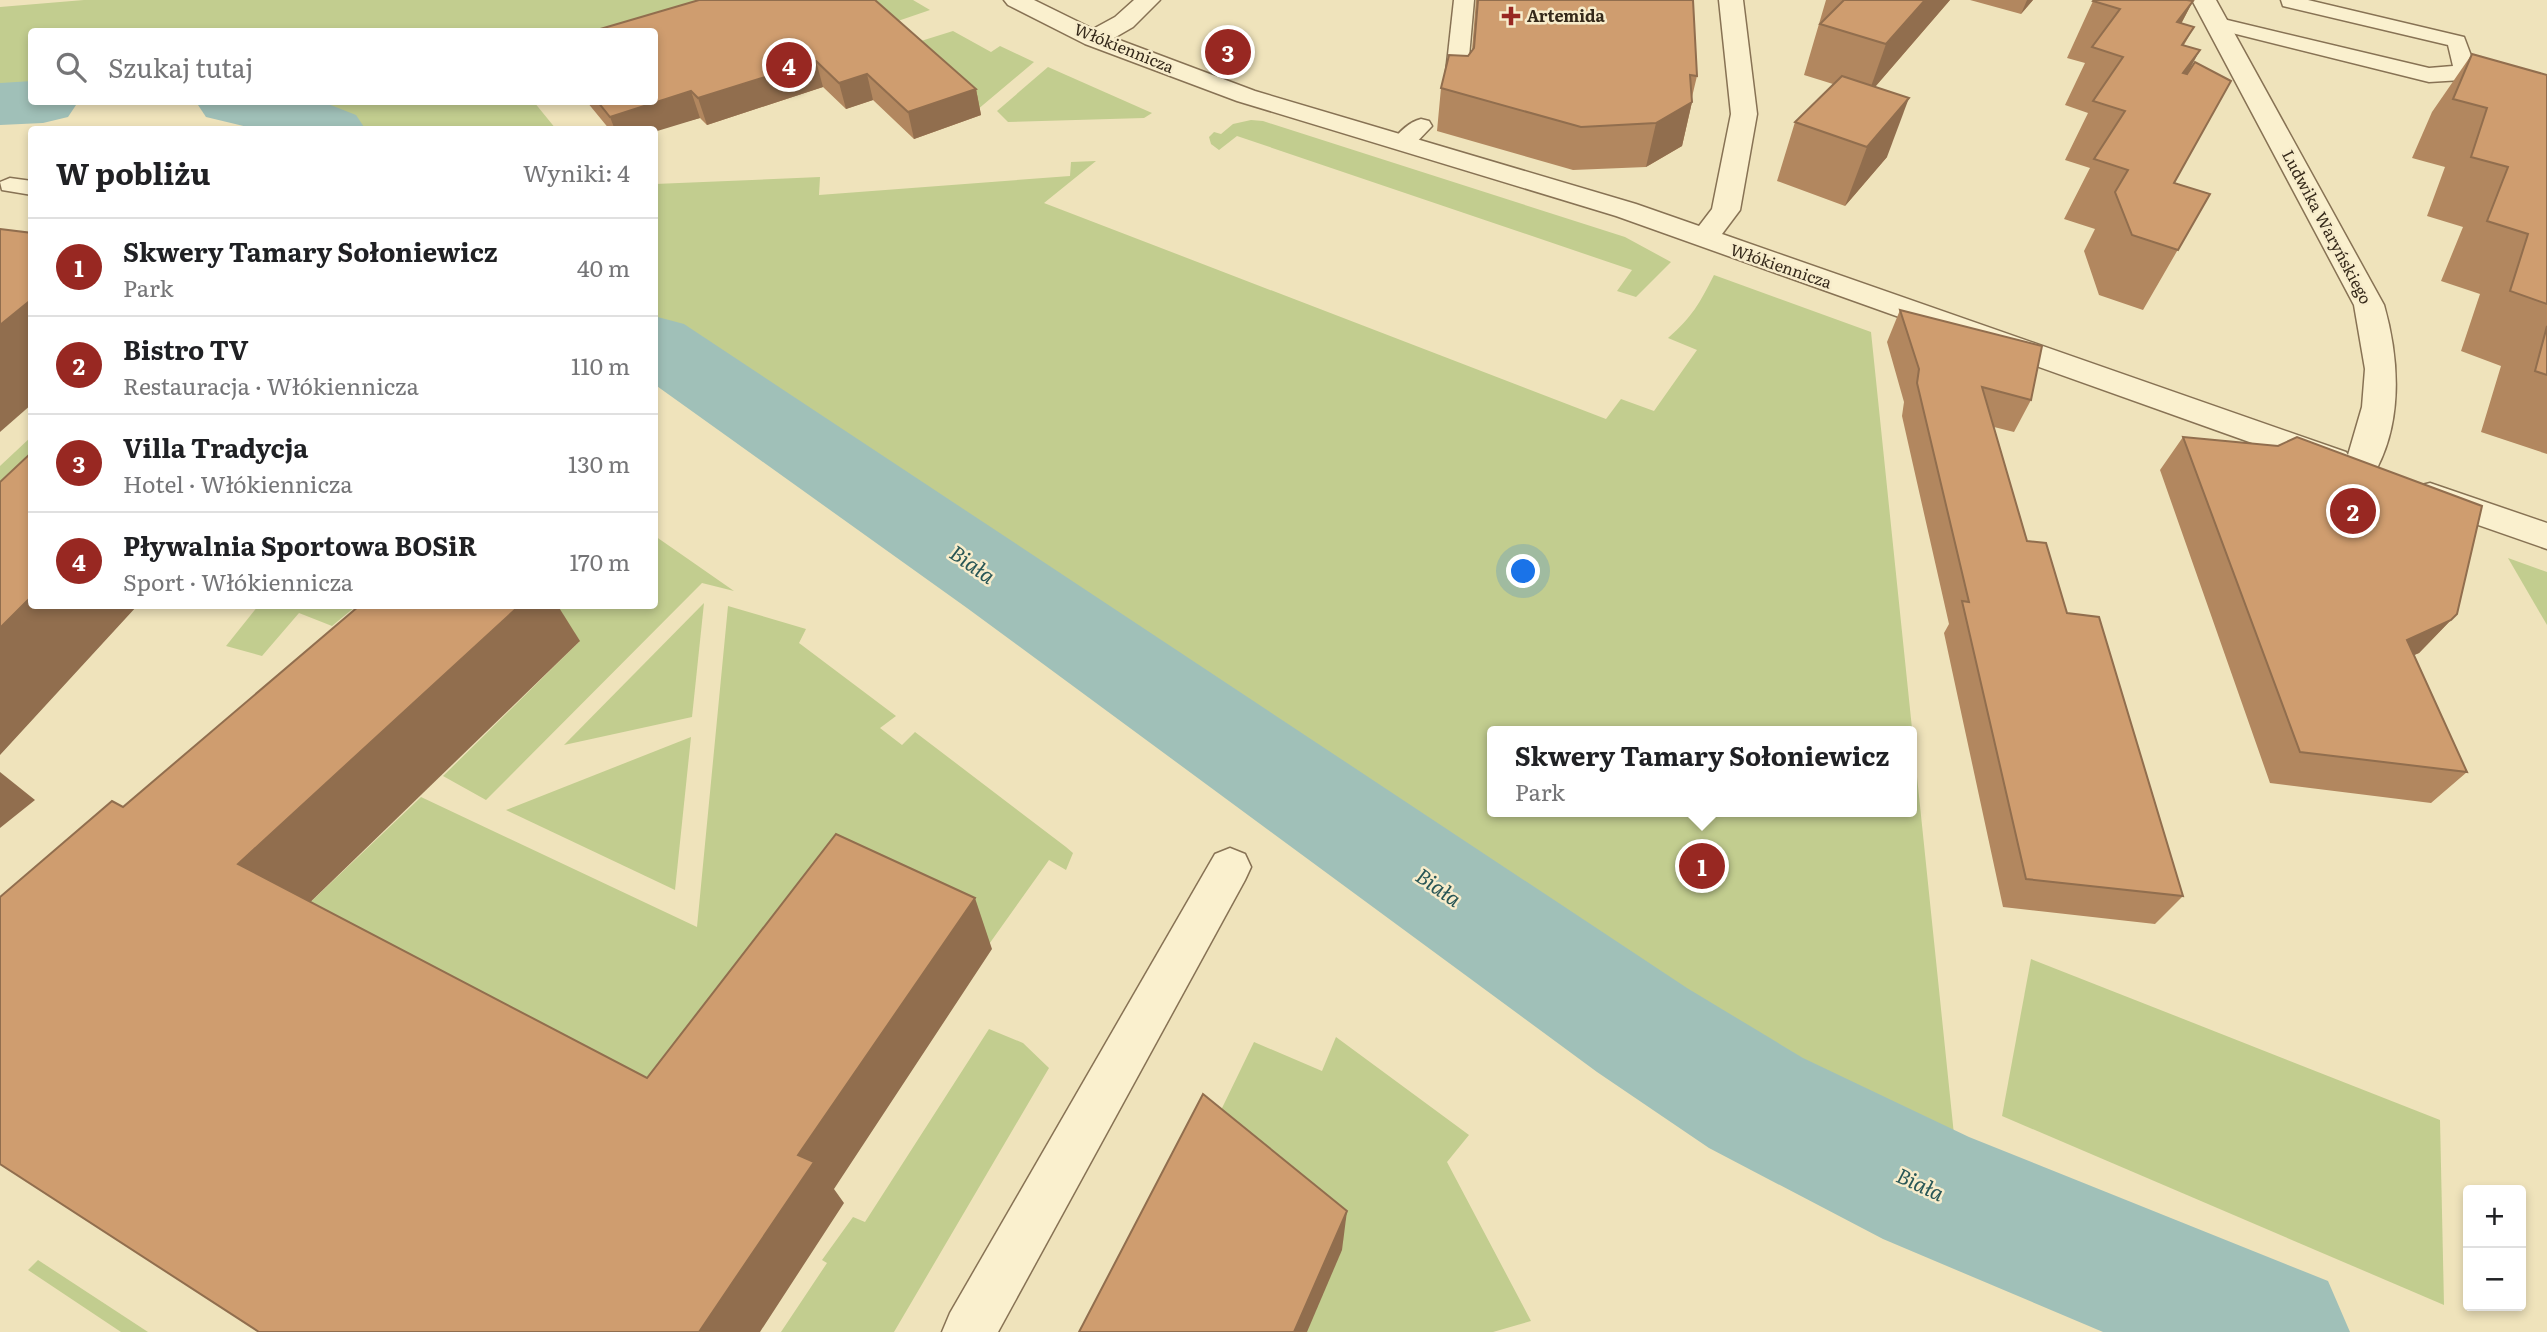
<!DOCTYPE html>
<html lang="pl">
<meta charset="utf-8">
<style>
body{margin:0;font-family:Literata,serif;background:#f6f6f6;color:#202124}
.controls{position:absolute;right:21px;bottom:21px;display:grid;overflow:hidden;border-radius:7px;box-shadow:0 4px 10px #0003}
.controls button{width:63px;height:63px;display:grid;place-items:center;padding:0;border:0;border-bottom:2px solid #e0e0e0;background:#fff;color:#202124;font:35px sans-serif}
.you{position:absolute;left:1524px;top:572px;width:24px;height:24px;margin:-18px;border:5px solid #fff;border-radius:50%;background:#1a73e8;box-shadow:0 0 0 10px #1a73e833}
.badge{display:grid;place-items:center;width:46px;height:46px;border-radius:50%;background:#982822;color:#fff;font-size:23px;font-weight:700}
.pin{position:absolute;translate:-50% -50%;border:4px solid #fff;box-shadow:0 2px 7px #0006}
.popup{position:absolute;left:1487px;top:726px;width:430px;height:91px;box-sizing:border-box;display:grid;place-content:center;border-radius:7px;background:#fff;filter:drop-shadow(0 2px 5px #0005);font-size:23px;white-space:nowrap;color:#757577}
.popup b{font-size:26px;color:#202124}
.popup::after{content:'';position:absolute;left:50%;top:100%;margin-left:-14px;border:14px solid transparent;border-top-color:#fff}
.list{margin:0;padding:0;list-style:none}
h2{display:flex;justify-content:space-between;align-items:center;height:91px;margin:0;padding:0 28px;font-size:30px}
h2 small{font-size:23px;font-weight:400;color:#757577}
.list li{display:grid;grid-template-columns:46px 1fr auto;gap:21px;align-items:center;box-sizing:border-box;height:98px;padding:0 28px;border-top:2px solid #e0e0e0}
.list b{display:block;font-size:26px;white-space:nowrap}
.list p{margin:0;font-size:23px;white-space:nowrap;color:#757577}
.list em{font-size:23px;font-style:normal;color:#757577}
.icon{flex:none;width:38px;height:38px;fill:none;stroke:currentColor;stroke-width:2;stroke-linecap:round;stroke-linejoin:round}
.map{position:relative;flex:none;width:2547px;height:1332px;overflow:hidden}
.search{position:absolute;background:#fff;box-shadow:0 4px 10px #0003;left:28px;top:28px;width:630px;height:77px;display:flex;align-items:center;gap:18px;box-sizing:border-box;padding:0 24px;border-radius:7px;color:#757577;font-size:26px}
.panel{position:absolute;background:#fff;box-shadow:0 4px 10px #0003;left:28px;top:126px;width:630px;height:483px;border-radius:7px}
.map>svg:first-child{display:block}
.green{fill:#c2cd8f;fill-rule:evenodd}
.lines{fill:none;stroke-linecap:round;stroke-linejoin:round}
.river{fill:#a0c0b8;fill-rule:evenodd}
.lane-casing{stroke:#877254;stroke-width:3}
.street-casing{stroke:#877254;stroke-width:3}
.lane{fill:#faf0ce;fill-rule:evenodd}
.street{fill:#faf0ce;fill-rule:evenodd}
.wall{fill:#b2875f}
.shaded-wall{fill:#916e4e}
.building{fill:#cf9d6f;stroke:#916e4e;stroke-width:2}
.poi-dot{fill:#982822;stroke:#f7eccb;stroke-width:2.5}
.labels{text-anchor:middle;stroke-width:5;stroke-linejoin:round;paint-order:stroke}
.far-poi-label{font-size:16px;font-weight:bold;fill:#35291a;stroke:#f7eccb;text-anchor:start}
.far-street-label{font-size:16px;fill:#35291a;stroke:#f7eccb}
.water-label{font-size:21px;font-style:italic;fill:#285656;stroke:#f7eccb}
</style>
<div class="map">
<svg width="2547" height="1332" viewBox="0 0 2547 1332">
<rect width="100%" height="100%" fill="#efe3bb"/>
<!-- green -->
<g class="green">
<path d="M 84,0 L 783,0 L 654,32 L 32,32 L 32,102 L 37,102 L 0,104 L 0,7 Z"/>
<path d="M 852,0 L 913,0 L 930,10 L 895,22 Z"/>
<path d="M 953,31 L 991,52 L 1000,46 L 1034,62 L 977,110 L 905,46 Z"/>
<path d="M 1048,67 L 1152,113 L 1144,118 L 1008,122 L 997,111 Z"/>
<path d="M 231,102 L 534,102 L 556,129 L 330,129 L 296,116 Z"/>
<path d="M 1251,120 L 1263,121 L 1625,237 L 1671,262 L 1636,297 L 1617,291 L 1632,270 L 1237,136 L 1219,150 L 1211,144 L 1209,137 L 1214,132 L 1221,134 L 1233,124 Z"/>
<path d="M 1096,161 L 1044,203 L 1606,419 L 1621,399 L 1654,411 L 1697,350 L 1668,338 C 1693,316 1699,304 1714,275 L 1871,332 L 1956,1154 L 1000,579 L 655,343 L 655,184 L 820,177 L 819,195 L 1070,176 L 1071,162 ZM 1492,731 L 1912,731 L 1912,812 L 1492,812 Z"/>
<path d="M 31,437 L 31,468 L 0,495 L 0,466 Z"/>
<path d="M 655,536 L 734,591 L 702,583 L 486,800 L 443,776 L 579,642 L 495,606 L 654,606 Z"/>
<path d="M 2508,558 L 2547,572 L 2547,625 Z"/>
<path d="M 704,603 L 692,717 L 564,745 Z"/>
<path d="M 258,606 L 356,606 L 332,626 L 299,613 L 262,656 L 226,646 Z"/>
<path d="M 728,606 L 806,629 L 799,643 L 896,716 L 880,728 L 902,745 L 915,732 L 1066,847 L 1073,853 L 1066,870 L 1049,860 L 987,947 L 686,1122 L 296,916 L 421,797 L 697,927 Z"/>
<path d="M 691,737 L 675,890 L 506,810 Z"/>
<path d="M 2031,959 L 2440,1120 L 2444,1305 L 2002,1116 Z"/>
<path d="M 989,1029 L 1023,1043 L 1049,1068 L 894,1332 L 781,1332 L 827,1263 L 822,1260 L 853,1217 L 865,1222 Z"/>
<path d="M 1336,1037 L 1469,1135 L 1447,1162 L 1531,1321 L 1493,1332 L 1307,1332 L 1208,1137 L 1254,1042 L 1322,1071 Z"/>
<path d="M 38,1260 L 148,1332 L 121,1332 L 28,1270 Z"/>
</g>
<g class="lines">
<!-- river -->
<g class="river">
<path d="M 32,81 L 32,102 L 78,102 L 68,117 L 43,123 L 0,125 L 0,83 Z"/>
<path d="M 196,102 L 323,102 L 356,115 L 366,130 L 260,130 L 206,117 Z"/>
<path d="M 654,316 L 684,324 L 1687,988 L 1803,1058 L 1969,1137 L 2328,1281 L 2350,1332 L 2103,1332 L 1883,1239 L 1709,1148 L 1597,1072 L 967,608 L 654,384 Z"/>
</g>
<!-- lane casing -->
<g class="lane-casing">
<g id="lane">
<path d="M 1454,0 L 1474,0 L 1466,91 L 1463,96 L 1447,96 L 1444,91 Z"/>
<path d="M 2281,0 L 2308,0 L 2464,37 L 2476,69 L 2462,80 L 2429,82 L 2212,28 L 2209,24 L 2212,20 L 2219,18 L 2429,68 L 2453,66 L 2448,45 L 2283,6 Z"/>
<path d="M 1421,119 L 1429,121 L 1432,126 L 1411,148 L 1395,148 L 1391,143 C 1398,133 1409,122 1421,119 Z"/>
<path d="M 10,178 L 32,181 L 32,195 L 2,190 L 0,182 Z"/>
</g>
</g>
<!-- street casing -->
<g class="street-casing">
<g id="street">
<path d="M 1004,0 L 1034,0 L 1093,29 L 1115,17 L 1134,0 L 1160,0 L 1133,27 L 1114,38 L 1255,91 L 1636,204 L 1699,226 L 1712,209 L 1731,114 L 1719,0 L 1743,0 L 1757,114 L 1740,210 L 1722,234 L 2346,452 L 2348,455 L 2362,407 L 2365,369 L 2354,305 L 2192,0 L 2216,0 L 2384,305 C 2400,361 2403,426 2372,477 L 2360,481 L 2348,477 L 2343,469 L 2334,472 L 2322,468 L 1616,216 L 1237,101 L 1085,44 L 1008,5 Z"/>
<path d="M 2430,483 L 2547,523 L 2547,549 L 2418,504 L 2413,495 L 2418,486 Z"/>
<path d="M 1230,848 L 1245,854 L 1251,867 L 1245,880 L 998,1332 L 942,1332 L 950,1313 L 1215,854 Z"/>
</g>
</g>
<!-- lane -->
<use href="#lane" class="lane"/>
<!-- street -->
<use href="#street" class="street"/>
</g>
<!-- wall -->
<g class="wall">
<path d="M 699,0 L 976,89 L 981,115 L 914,139 L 873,100 L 846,109 L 823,87 L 707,125 L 700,118 L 654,130 L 610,130 L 587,102 L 654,102 Z"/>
<path d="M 1476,0 L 1693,0 L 1697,76 L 1692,97 L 1692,102 L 1682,146 L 1646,167 L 1573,170 L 1437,131 L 1441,88 L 1472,50 Z"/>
<path d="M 1826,0 L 1950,0 L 1875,87 L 1887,157 L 1845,206 L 1777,181 L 1795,122 L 1833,84 L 1804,75 Z"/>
<path d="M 1970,0 L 2033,0 L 2021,14 Z"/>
<path d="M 2093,1 L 2193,1 L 2181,24 L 2194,27 L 2184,45 L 2188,73 L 2174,183 L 2210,194 L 2143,310 L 2099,295 L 2084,251 L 2095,229 L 2064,219 L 2090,168 L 2065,160 L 2088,113 L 2065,105 L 2085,63 L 2067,58 Z"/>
<path d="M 2472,54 L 2547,75 L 2547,454 L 2481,432 L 2501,366 L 2461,351 L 2480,294 L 2441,281 L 2463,227 L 2427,216 L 2445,167 L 2412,158 L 2432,112 Z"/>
<path d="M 1900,310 L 2031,400 L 2014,432 L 1994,427 L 2027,541 L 2067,613 L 2183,896 L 2155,924 L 2003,907 L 1944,633 L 1949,624 L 1902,416 L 1904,402 L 1887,342 Z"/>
<path d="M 2183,437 L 2451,620 L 2419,653 L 2414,655 L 2467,772 L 2431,803 L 2270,783 L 2160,470 Z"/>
</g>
<!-- shaded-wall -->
<g class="shaded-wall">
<path d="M 1925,0 L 1950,0 L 1868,95 L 1886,44 Z"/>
<path d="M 2027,0 L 2033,0 L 2021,14 Z"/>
<path d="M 2193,1 L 2163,58 L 2177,22 Z"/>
<path d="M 2200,50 L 2169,108 L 2183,73 Z"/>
<path d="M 816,61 L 823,87 L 707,125 L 698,98 Z"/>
<path d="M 867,74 L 873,100 L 846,109 L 839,83 Z"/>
<path d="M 976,89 L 981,115 L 914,139 L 908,112 Z"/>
<path d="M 691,91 L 700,118 L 654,132 L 654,130 L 615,130 L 610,117 Z"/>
<path d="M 1909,98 L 1887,157 L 1845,206 L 1867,147 Z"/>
<path d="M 1692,102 L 1682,146 L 1646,167 L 1656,123 Z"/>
<path d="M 32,299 L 32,404 L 0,432 L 0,325 Z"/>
<path d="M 32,596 L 32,606 L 137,606 L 0,755 L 0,628 Z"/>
<path d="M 519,606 L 558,606 L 580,641 L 296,916 L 238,864 Z"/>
<path d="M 2451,620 L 2419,653 L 2375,672 L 2407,640 Z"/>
<path d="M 0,772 L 35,800 L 0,828 Z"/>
<path d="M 975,898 L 992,949 L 834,1189 L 844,1203 L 760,1332 L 699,1332 L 798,1155 Z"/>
<path d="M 1347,1211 L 1342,1250 L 1307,1332 L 1294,1332 Z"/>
</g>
<!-- building -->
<g class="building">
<path d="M 699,0 L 875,0 L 976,89 L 908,112 L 867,74 L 839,83 L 816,61 L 698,98 L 691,91 L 610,117 L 598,102 L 654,102 L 654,32 L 590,32 Z"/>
<path d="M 1478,0 L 1693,0 L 1697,76 L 1690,75 L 1692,102 L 1656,123 L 1581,127 L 1441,88 L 1449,55 L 1468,56 L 1474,48 Z"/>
<path d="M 1844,0 L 1925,0 L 1886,44 L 1820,24 Z"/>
<path d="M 2094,0 L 2187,0 L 2193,1 L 2177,22 L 2194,27 L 2182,45 L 2200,50 L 2183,73 L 2187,74 L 2195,62 L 2231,81 L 2174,183 L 2210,194 L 2178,250 L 2132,235 L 2115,192 L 2128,170 L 2094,159 L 2125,111 L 2093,101 L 2123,57 L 2092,47 L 2120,9 L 2093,1 Z"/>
<path d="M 2472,54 L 2547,75 L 2547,304 L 2510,291 L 2528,234 L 2487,221 L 2508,167 L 2471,157 L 2487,108 L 2453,99 Z"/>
<path d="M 1842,76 L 1909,98 L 1867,147 L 1795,122 Z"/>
<path d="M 0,229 L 32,233 L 32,299 L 0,325 Z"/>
<path d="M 1900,310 L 2042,346 L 2031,400 L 1982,387 L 2027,541 L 2046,543 L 2067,613 L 2099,617 L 2183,896 L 2026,879 L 1962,601 L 1969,602 L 1917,383 L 1919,369 Z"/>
<path d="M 2547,326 L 2547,375 L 2535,371 Z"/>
<path d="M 2183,437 L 2278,446 L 2297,437 L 2482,506 L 2457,614 L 2451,620 L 2407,640 L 2467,772 L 2300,752 Z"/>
<path d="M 32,452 L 32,596 L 0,628 L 0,482 Z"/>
<path d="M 359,606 L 519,606 L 238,864 L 647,1078 L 836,834 L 975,898 L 798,1155 L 814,1162 L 699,1332 L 259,1332 L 0,1164 L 0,897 L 112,801 L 123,807 Z"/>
<path d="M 1203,1094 L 1347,1211 L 1294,1332 L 1079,1332 Z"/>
</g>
<!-- markers -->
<path class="poi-dot" d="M1507.5 5.5h7v7h7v7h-7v7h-7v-7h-7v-7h7z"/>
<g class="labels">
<!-- far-poi labels -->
<g class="far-poi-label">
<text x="1527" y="22">Artemida</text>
</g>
<!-- far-street labels -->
<g class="far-street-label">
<text transform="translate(1124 48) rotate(22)" y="6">Włókiennicza</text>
<text transform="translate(2327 227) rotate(62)" y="6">Ludwika Waryńskiego</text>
<text transform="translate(1781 266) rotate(19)" y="6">Włókiennicza</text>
</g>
<!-- water labels -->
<g class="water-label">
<text transform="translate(972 565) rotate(35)" y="7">Biała</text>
<text transform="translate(1438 888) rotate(35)" y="7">Biała</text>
<text transform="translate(1920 1185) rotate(25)" y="7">Biała</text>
</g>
</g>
</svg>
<div class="controls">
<button>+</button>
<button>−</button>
</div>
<div class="you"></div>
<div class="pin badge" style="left:1702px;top:866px">1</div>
<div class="popup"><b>Skwery Tamary Sołoniewicz</b>Park</div>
<div class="pin badge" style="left:2353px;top:511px">2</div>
<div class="pin badge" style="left:1228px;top:52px">3</div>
<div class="pin badge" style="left:789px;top:65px">4</div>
<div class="search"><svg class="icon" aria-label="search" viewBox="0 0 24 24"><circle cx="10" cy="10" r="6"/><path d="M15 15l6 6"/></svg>Szukaj tutaj</div>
<section class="panel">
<h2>W pobliżu<small>Wyniki: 4</small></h2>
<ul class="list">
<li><span class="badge">1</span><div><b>Skwery Tamary Sołoniewicz</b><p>Park</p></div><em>40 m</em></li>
<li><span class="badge">2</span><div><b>Bistro TV</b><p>Restauracja · Włókiennicza</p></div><em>110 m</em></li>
<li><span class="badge">3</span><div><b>Villa Tradycja</b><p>Hotel · Włókiennicza</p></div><em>130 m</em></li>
<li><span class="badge">4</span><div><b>Pływalnia Sportowa BOSiR</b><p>Sport · Włókiennicza</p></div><em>170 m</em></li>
</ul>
</section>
</div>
